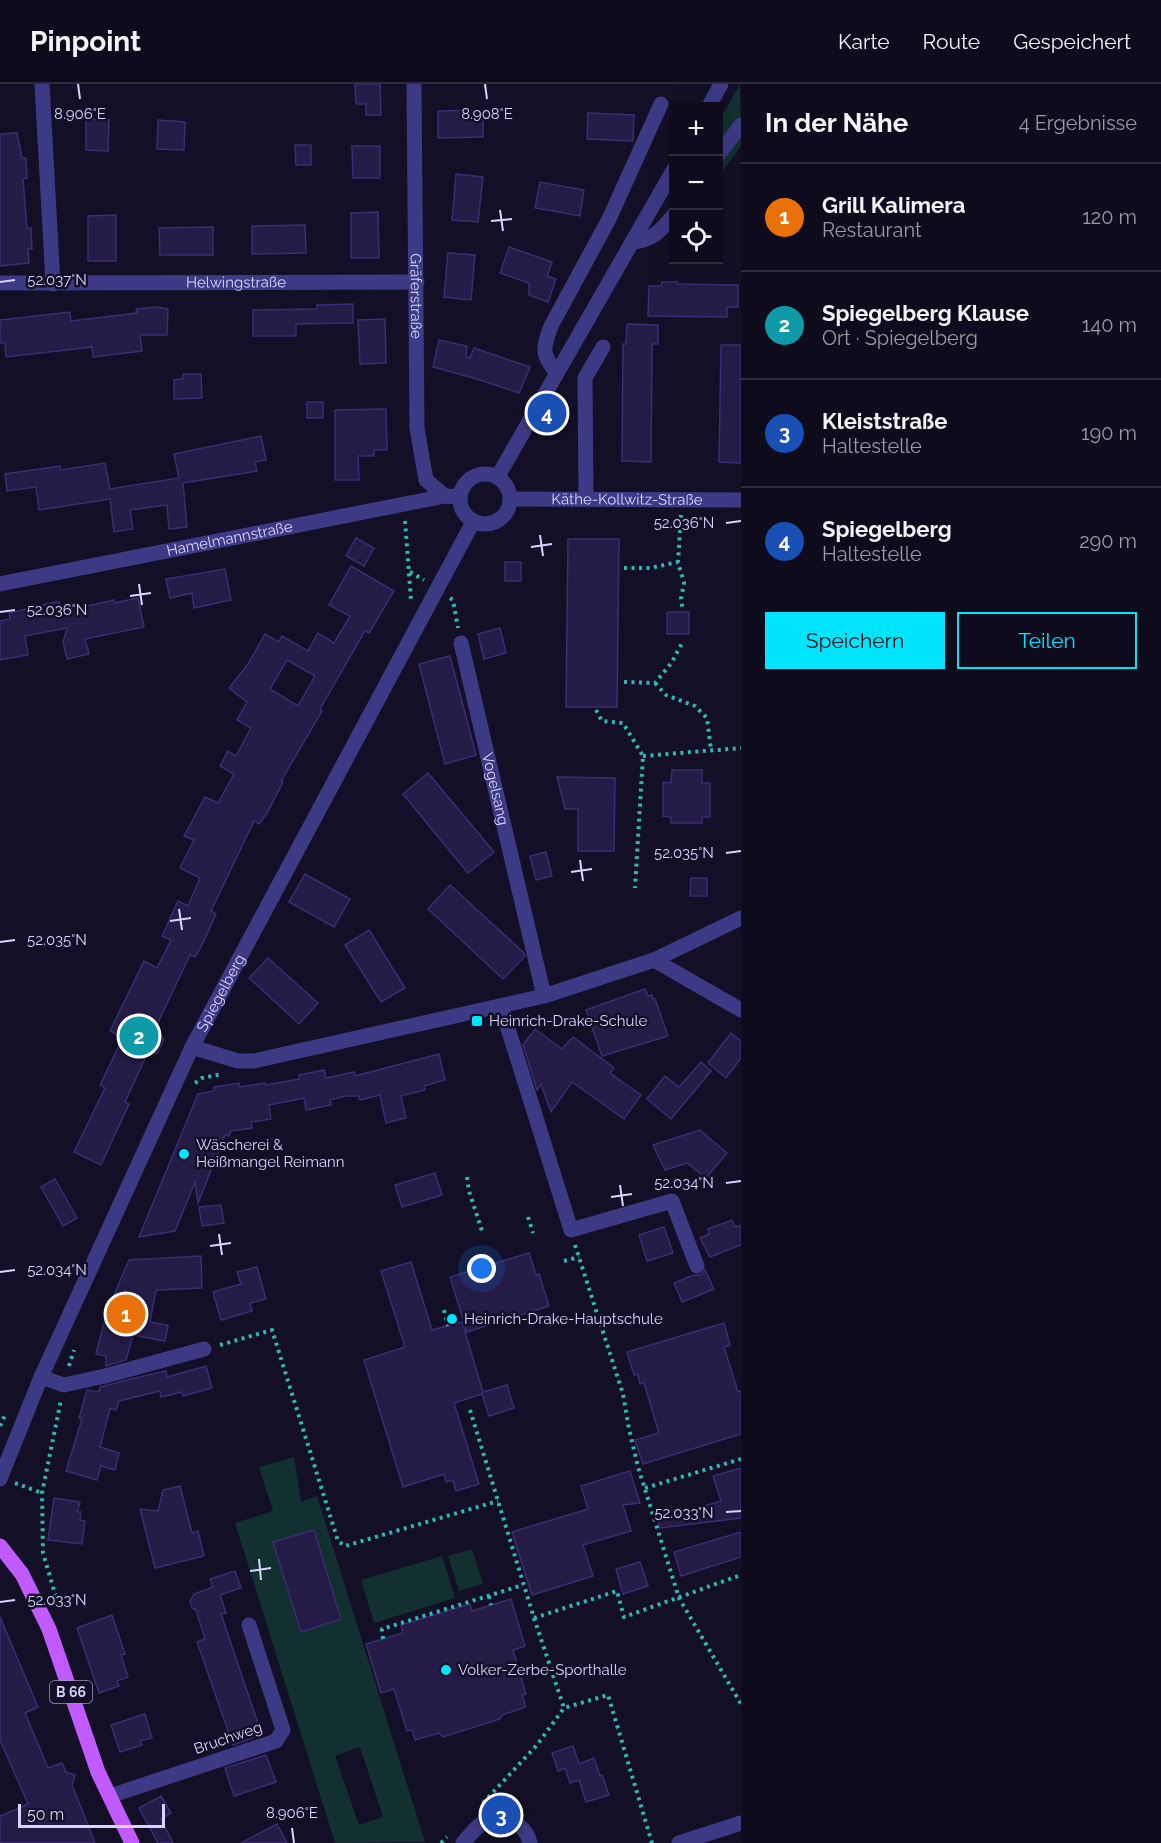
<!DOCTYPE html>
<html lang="de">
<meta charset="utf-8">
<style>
body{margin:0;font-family:Raleway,sans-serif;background:#1c1929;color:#f1f3f6}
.controls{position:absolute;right:18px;top:18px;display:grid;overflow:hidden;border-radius:0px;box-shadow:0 6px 24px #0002}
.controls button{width:54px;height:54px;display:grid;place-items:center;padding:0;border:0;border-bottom:2px solid #2e2b3b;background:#0e0b1c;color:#f1f3f6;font:30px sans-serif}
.scale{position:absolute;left:18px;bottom:15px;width:147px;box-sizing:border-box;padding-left:6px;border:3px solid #d9d4ff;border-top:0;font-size:16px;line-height:21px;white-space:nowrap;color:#d9d4ff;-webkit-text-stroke:4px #130f26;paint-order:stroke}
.you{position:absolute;left:482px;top:1185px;width:21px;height:21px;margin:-15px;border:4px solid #fff;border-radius:50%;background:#1a73e8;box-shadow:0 0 0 9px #1a73e833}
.badge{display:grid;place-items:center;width:39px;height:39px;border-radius:50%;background:#00e5ff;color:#fff;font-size:20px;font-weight:700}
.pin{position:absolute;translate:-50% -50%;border:3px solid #fff;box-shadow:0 2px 6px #0006}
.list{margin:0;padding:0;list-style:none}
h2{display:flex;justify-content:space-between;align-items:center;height:78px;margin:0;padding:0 24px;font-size:26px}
h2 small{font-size:20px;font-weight:400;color:#9b9ba3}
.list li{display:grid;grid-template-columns:39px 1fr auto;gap:18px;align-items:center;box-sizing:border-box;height:108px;padding:0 24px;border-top:2px solid #2e2b3b}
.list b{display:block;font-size:22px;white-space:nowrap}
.list p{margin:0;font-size:20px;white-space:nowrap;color:#9b9ba3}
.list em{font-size:20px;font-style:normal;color:#9b9ba3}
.actions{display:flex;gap:12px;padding:18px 24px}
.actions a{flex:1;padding:14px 0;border:2px solid #00e5ff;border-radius:0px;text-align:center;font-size:21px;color:#00e5ff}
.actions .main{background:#00e5ff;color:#111}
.icon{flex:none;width:33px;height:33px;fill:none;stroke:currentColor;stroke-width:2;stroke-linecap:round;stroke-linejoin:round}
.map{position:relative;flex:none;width:741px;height:1759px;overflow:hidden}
header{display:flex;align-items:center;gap:36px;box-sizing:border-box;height:84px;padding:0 30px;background:#0e0b1c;border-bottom:2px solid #2e2b3b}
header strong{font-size:28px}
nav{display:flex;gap:33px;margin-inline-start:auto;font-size:21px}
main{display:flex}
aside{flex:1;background:#0e0b1c}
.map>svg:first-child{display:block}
.green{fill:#12302f;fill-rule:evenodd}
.building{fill:#241b47;stroke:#3b2d73;stroke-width:1.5;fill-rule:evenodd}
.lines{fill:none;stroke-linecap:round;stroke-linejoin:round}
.path{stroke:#2fb8b0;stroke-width:4;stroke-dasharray:3 4.5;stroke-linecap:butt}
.minor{stroke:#3d3a85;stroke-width:15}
.major{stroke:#c25bff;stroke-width:15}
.ticks{fill:none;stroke:#d9d4ff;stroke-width:2}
.poi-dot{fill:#00e5ff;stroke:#130f26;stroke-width:2}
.labels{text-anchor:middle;stroke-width:5;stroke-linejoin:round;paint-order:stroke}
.shield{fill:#130f26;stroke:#9e99be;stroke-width:1.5}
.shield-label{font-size:14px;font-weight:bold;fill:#d9d4ff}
.street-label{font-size:15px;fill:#d9d4ff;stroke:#130f26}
.poi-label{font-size:15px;fill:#d9d4ff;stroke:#130f26;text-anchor:start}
.ticks-label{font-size:15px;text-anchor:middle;fill:#d9d4ff;stroke:#130f26;stroke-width:5;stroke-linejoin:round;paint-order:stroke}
</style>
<header>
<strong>Pinpoint</strong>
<nav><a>Karte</a><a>Route</a><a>Gespeichert</a></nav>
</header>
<main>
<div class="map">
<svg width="741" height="1759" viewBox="0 0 741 1759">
<rect width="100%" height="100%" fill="#130f26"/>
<!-- green -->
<g class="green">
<path d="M 740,0 L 741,62 L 719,92 L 719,37 Z"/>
<path d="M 294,1373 L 301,1418 L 317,1412 L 425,1758 L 335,1759 L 235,1439 L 273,1427 L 259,1383 ZM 360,1663 L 383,1733 L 359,1741 L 335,1672 Z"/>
<path d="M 472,1465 L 483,1500 L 459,1507 L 448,1472 Z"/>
<path d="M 442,1472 L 455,1514 L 374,1539 L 361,1496 Z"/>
</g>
<!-- building -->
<g class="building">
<path d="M 355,0 L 380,0 L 381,31 L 366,31 L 366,20 L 356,20 Z"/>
<path d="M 483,26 L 483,53 L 438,54 L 438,27 Z"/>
<path d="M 588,29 L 634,31 L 633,57 L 587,55 Z"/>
<path d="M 86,35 L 109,36 L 108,67 L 86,66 Z"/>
<path d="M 158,36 L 185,38 L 184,66 L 157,65 Z"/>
<path d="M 17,49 L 22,74 L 26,74 L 27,94 L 23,95 L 27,145 L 31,144 L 32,165 L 28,165 L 29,179 L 0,182 L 0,50 Z"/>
<path d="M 295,61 L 311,61 L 311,81 L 296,81 Z"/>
<path d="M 352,62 L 380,62 L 380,94 L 353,94 Z"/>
<path d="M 456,90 L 483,93 L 478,138 L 452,136 Z"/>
<path d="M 540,98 L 584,106 L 580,132 L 535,124 Z"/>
<path d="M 378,128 L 379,174 L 351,174 L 351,129 Z"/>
<path d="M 116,131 L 116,177 L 88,177 L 88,132 Z"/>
<path d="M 305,141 L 306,169 L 252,170 L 252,142 Z"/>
<path d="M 213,143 L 213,171 L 160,171 L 159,144 Z"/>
<path d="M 509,163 L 552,178 L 547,192 L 556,195 L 548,218 L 529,211 L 529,199 L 500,189 Z"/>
<path d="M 448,169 L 475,171 L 471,216 L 444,213 Z"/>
<path d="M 662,198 L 678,198 L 678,200 L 738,201 L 738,223 L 727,223 L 727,233 L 648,232 L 649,202 L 661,202 Z"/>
<path d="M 353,220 L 353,239 L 296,240 L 296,252 L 253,252 L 253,226 L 317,225 L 317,221 Z"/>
<path d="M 157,223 L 168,225 L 167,251 L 140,251 L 142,267 L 93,273 L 92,263 L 6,273 L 5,259 L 0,259 L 0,236 L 70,228 L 71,237 L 137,229 L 136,225 Z"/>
<path d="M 385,235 L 386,279 L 360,280 L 358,236 Z"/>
<path d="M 627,240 L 658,241 L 658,260 L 652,260 L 651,378 L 622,377 L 623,260 L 626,260 Z"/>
<path d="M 439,256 L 467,262 L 466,273 L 470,274 L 474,264 L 530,283 L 519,309 L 477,295 L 433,283 Z"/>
<path d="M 721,261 L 741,261 L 741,379 L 719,378 Z"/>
<path d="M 183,290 L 201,290 L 202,314 L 174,315 L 174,296 L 183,295 Z"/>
<rect x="307" y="318" width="16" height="16"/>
<path d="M 386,325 L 387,366 L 374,366 L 374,372 L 358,372 L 359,396 L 335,396 L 335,326 Z"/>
<path d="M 261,352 L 266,376 L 255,378 L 257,387 L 183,399 L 187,443 L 169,445 L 167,421 L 130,426 L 133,445 L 114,448 L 110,415 L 39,426 L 36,403 L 7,407 L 5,390 L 60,382 L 61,386 L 105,379 L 110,405 L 179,394 L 174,370 Z"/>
<path d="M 356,454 L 374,464 L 364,482 L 346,472 Z"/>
<path d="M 568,455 L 619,455 L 617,623 L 566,623 Z"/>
<rect x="505" y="478" width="16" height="19"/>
<path d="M 351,482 L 394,507 L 369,549 L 365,547 L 320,625 L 322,627 L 281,697 L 283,698 L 267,729 L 259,740 L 254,737 L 211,827 L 216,830 L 202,861 L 195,873 L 190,871 L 153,949 L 164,955 L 157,970 L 149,966 L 125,1018 L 129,1020 L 101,1081 L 74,1068 L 105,1004 L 100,1001 L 123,954 L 110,947 L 144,877 L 157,884 L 171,856 L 162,852 L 178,817 L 188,822 L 200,794 L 180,784 L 194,756 L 184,752 L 205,713 L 218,719 L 234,690 L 220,682 L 228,667 L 236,672 L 251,644 L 237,636 L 247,618 L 229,604 L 248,580 L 265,550 L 279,558 L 282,552 L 308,567 L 318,549 L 334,559 L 350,532 L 329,521 ZM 287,576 L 315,592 L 298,622 L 270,605 Z"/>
<path d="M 225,485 L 231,516 L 194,524 L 192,509 L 170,514 L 166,495 Z"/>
<path d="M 138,514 L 144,543 L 85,555 L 89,570 L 67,575 L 63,558 L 67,544 L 25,552 L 28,571 L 0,576 L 0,537 L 10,535 L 9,529 L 55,518 L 59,518 L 60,522 L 77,519 L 78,524 L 114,516 L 114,519 Z"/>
<rect x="667" y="528" width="22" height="22"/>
<path d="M 500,544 L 506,569 L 484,575 L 478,550 Z"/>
<path d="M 450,572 L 476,671 L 445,680 L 419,580 Z"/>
<path d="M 672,686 L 702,686 L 702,699 L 710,699 L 710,733 L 702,733 L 702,739 L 671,739 L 671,733 L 663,732 L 663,698 L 671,699 Z"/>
<path d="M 428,689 L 494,768 L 468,789 L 403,710 Z"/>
<path d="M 557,693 L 615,694 L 614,767 L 578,767 L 578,725 L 565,725 Z"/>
<path d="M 546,768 L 552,792 L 536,796 L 530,772 Z"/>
<path d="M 305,790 L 350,815 L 334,843 L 289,818 Z"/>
<path d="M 691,794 L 707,794 L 707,812 L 690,812 Z"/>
<path d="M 450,801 L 524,869 L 525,872 L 503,895 L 428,825 Z"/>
<path d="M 369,846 L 405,904 L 381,918 L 345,861 Z"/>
<path d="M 268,874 L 318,919 L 299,940 L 249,894 Z"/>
<path d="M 645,905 L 648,912 L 652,911 L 653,915 L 655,915 L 668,952 L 602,972 L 586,926 Z"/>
<path d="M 535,945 L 562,965 L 573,953 L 614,984 L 610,989 L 641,1011 L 624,1035 L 572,998 L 551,1028 L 541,1000 L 537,1006 L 523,961 Z"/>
<path d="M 731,949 L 741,957 L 741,974 L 726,994 L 708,979 Z"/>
<path d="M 439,970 L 445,996 L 424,1002 L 425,1006 L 401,1012 L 406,1034 L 386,1039 L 380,1011 L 360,1016 L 359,1012 L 345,1012 L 330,1016 L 331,1021 L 306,1026 L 304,1014 L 269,1021 L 271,1035 L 251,1038 L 252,1044 L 231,1047 L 229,1052 L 225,1051 L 198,1119 L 195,1098 L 175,1147 L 139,1153 L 198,1010 L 214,1007 L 214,1003 L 239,999 L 240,1003 L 265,999 L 266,1001 L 299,995 L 299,991 L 324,986 L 326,994 L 354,988 L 355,992 Z"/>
<path d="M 701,978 L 711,987 L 671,1035 L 647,1015 L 665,992 L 679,1003 Z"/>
<path d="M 700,1046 L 727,1069 L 706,1094 L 687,1079 L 665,1086 L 653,1061 Z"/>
<path d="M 435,1089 L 442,1111 L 402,1123 L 395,1101 Z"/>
<path d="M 55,1095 L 77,1134 L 63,1142 L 41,1103 Z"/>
<path d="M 221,1121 L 224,1139 L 202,1142 L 199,1123 Z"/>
<path d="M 732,1136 L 735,1143 L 741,1141 L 741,1161 L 710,1173 L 700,1154 L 709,1150 L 708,1145 Z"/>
<path d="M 664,1143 L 673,1169 L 647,1177 L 639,1151 Z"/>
<path d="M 529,1169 L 536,1191 L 539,1190 L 549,1222 L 467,1248 L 450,1193 Z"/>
<path d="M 201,1172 L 202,1204 L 156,1206 L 150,1238 L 168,1241 L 165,1257 L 133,1251 L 126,1276 L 106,1282 L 106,1272 L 96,1270 L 106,1231 L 109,1232 L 114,1211 L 129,1176 Z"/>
<path d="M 411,1178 L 432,1246 L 462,1238 L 483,1308 L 507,1301 L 514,1324 L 489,1332 L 482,1310 L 454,1319 L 479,1400 L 456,1407 L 453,1396 L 446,1398 L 444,1390 L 403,1403 L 364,1276 L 405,1263 L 381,1187 Z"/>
<path d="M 257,1183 L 266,1215 L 250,1219 L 252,1227 L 221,1236 L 213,1208 L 241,1200 L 237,1188 Z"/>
<path d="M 705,1186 L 714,1205 L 682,1218 L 674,1199 L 694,1191 L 701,1191 Z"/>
<path d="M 724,1239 L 730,1261 L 724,1263 L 738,1308 L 741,1307 L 741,1350 L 643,1380 L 635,1356 L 659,1349 L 644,1299 L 640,1300 L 638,1290 L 634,1291 L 627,1268 Z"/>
<path d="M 206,1282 L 212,1304 L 183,1312 L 182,1308 L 161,1313 L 160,1307 L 119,1317 L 116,1326 L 110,1324 L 100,1363 L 119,1369 L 115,1386 L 101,1382 L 97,1396 L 66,1387 L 82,1335 L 79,1334 L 87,1306 L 99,1308 L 100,1303 L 131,1295 L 166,1287 L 167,1293 Z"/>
<path d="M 741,1384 L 741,1434 L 660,1444 L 658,1436 L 721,1417 L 713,1392 Z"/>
<path d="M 630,1387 L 640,1419 L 623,1421 L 631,1447 L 583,1461 L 593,1492 L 532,1511 L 512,1448 L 588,1425 L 581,1402 Z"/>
<path d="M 180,1402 L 192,1449 L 198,1447 L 204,1472 L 155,1484 L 140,1425 L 158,1427 L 163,1406 Z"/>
<path d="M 54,1414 L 80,1418 L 77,1428 L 81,1428 L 80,1436 L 85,1437 L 82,1460 L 48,1456 Z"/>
<path d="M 314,1446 L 341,1535 L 301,1548 L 273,1458 Z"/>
<path d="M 741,1448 L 741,1473 L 681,1492 L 674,1468 Z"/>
<path d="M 640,1478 L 648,1502 L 623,1510 L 616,1485 Z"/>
<path d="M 235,1487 L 241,1504 L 220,1511 L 226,1529 L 221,1530 L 262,1651 L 233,1661 L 197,1558 L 205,1555 L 196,1526 L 192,1524 L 190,1518 L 194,1510 L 213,1503 L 210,1495 Z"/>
<path d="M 511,1515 L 525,1562 L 513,1566 L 526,1610 L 522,1611 L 526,1623 L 502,1631 L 500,1635 L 443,1653 L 439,1649 L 415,1656 L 412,1646 L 407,1647 L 394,1605 L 381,1609 L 366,1560 L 403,1549 L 401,1541 L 470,1520 L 472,1527 Z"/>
<path d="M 112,1531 L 125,1570 L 121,1571 L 128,1593 L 117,1597 L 119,1602 L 99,1609 L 77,1544 Z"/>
<path d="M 0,1533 L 38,1623 L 25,1629 L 48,1684 L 62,1679 L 66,1688 L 75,1691 L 72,1701 L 95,1759 L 0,1759 L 0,1732 L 28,1720 L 0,1656 Z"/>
<path d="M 145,1630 L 152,1654 L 140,1657 L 142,1661 L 120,1668 L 111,1641 Z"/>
<path d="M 573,1662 L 579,1680 L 594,1674 L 600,1692 L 602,1691 L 609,1711 L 586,1718 L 579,1696 L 570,1699 L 565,1684 L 558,1687 L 552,1669 Z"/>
<path d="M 266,1671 L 276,1698 L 234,1712 L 225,1684 Z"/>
<path d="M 161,1712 L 171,1729 L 161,1735 L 173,1759 L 158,1759 L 139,1724 Z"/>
<path d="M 277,1740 L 287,1759 L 241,1759 Z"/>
</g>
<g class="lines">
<!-- path -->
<g class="path">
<path d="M 681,431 L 678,478 L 684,499 L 681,515 L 683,527"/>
<path d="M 405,437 L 411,516"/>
<path d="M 624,484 L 650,484 L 678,478"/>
<path d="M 410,488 L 424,496"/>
<path d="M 450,514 L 453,516 L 458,544"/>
<path d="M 624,598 L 655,599 L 672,578 L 683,557"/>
<path d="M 655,599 L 666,611 L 695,622 L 707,634 L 711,666"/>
<path d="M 596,626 L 602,637 L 623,639 L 643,672 L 635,804"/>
<path d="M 643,672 L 741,664"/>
<path d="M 195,999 L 202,994 L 222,990"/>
<path d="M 467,1093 L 469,1107 L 483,1150"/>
<path d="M 528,1133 L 533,1149"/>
<path d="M 575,1161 L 623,1310 L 629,1345 L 638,1383 L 679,1514 L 741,1620"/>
<path d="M 564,1177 L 579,1173"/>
<path d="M 444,1226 L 448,1242"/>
<path d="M 220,1261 L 272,1246 L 338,1457 L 345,1462 L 498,1417"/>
<path d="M 69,1282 L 74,1266"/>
<path d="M 470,1326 L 534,1534 L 617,1507 L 624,1533 L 741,1491"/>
<path d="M 0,1342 L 6,1329"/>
<path d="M 15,1399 L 42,1409"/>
<path d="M 645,1404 L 741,1375"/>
<path d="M 489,1512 L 491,1521"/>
<path d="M 58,1520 L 43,1469 L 42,1409 L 61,1316"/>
<path d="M 534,1534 L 564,1624 L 608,1611 L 652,1759"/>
<path d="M 383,1555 L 382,1545 L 523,1501"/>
<path d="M 483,1719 L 537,1661 L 564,1624"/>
<path d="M 441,1759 L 447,1753"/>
</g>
<!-- minor -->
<g class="minor">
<path d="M 42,0 L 53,200"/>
<path id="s1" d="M 414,0 L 417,344 L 426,396 L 445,412"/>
<path d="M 709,22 L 721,0"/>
<path d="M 718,71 L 741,41"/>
<path d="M 632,158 C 654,156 660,147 674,131"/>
<path id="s2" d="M 0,199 L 417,198"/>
<path d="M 556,288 C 541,270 543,264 551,242 L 609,135 L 661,20"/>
<circle cx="485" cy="415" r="25"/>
<path d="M 498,392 L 674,85"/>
<path id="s3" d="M 511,415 L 741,416"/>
<path d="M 586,415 L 585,294 L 603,263"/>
<path id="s4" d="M 0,500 L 445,412 L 460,413"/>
<path id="s5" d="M 461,559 L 544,912"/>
<path d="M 654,876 L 741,926"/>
<path d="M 501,922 L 571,1146 L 672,1117 L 697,1182"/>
<path d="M 192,963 L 238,977 L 254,977 L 544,912 L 654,876 L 741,834"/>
<path d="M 41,1293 L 64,1301 L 105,1292 L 204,1265"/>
<path id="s6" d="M 0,1395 L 41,1293 L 192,963 L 473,438"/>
<path d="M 110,1712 L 276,1657 L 283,1646 L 249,1541"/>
<path d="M 463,1759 C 470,1751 478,1740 488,1736 C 506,1730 526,1741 530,1759"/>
<path d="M 679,1759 L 741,1739"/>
</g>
<!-- major -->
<path class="major" d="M 0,1462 L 22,1490 L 49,1545 L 98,1688 L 132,1759"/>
</g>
<!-- ticks -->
<path class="ticks" d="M 78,0 L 80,15M 485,0 L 487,15M 500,126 L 503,147M 491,137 L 512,135M 0,198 L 15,196M 726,439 L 741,437M 540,451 L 543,472M 531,463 L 552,460M 139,500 L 142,521M 130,512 L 151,509M 0,528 L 15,526M 726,769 L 741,767M 580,776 L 583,797M 571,788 L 592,785M 179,825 L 182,846M 170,837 L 191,834M 0,858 L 15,856M 726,1099 L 741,1097M 620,1101 L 623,1122M 611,1113 L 632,1110M 219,1150 L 222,1171M 210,1162 L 231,1159M 0,1188 L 15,1186M 726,1428 L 741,1427M 259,1475 L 261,1496M 250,1487 L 271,1484M 0,1518 L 15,1516M 292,1744 L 294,1759"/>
<!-- markers -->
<g class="poi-dot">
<rect x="471" y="931" width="12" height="12" rx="3"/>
<circle cx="184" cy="1070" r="6"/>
<circle cx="452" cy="1235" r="6"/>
<circle cx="446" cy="1586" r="6"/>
</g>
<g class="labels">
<!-- shield labels -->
<rect class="shield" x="50" y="1597" width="42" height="22" rx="4.5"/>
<g class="shield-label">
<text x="71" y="1613">B 66</text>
</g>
<!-- street labels -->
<g class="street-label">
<text dy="5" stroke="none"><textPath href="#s2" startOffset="236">Helwingstraße</textPath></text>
<text dy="5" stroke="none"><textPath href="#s1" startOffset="212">Gräferstraße</textPath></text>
<text dy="5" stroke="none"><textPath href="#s3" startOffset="116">Käthe-Kollwitz-Straße</textPath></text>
<text dy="5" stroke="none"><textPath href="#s4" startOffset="234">Hamelmannstraße</textPath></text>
<text dy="5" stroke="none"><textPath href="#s5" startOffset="150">Vogelsang</textPath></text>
<text dy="5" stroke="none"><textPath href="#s6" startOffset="534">Spiegelberg</textPath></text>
<text transform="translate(228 1654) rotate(-19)" y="5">Bruchweg</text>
</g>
<!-- poi labels -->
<g class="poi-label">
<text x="489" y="942">Heinrich-Drake-Schule</text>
<text x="196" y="1066">Wäscherei &amp;<tspan x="196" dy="17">Heißmangel Reimann</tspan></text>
<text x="464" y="1240">Heinrich-Drake-Hauptschule</text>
<text x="458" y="1591">Volker-Zerbe-Sporthalle</text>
</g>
</g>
<g class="ticks-label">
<text x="80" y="35">8.906°E</text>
<text x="487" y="35">8.908°E</text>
<text x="57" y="201">52.037°N</text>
<text x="684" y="444">52.036°N</text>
<text x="57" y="531">52.036°N</text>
<text x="684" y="774">52.035°N</text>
<text x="57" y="861">52.035°N</text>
<text x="684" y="1104">52.034°N</text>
<text x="57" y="1191">52.034°N</text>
<text x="684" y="1434">52.033°N</text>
<text x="57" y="1521">52.033°N</text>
<text x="292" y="1734">8.906°E</text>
</g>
</svg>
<div class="controls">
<button>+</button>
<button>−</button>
<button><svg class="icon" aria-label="locate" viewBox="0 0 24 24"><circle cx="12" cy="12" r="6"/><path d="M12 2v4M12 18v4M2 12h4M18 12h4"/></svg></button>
</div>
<div class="scale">50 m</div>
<div class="you"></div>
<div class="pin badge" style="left:126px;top:1230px;background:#e8710a">1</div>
<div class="pin badge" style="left:139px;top:952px;background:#0f9aa8">2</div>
<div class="pin badge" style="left:501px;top:1731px;background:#1a4fb4">3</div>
<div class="pin badge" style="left:547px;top:329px;background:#1a4fb4">4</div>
</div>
<aside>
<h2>In der Nähe<small>4 Ergebnisse</small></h2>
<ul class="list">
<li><span class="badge" style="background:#e8710a">1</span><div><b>Grill Kalimera</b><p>Restaurant</p></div><em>120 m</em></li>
<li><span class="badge" style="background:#0f9aa8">2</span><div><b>Spiegelberg Klause</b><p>Ort · Spiegelberg</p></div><em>140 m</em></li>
<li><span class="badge" style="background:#1a4fb4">3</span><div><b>Kleiststraße</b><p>Haltestelle</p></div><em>190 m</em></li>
<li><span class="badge" style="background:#1a4fb4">4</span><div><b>Spiegelberg</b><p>Haltestelle</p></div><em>290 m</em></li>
</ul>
<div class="actions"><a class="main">Speichern</a><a>Teilen</a></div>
</aside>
</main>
